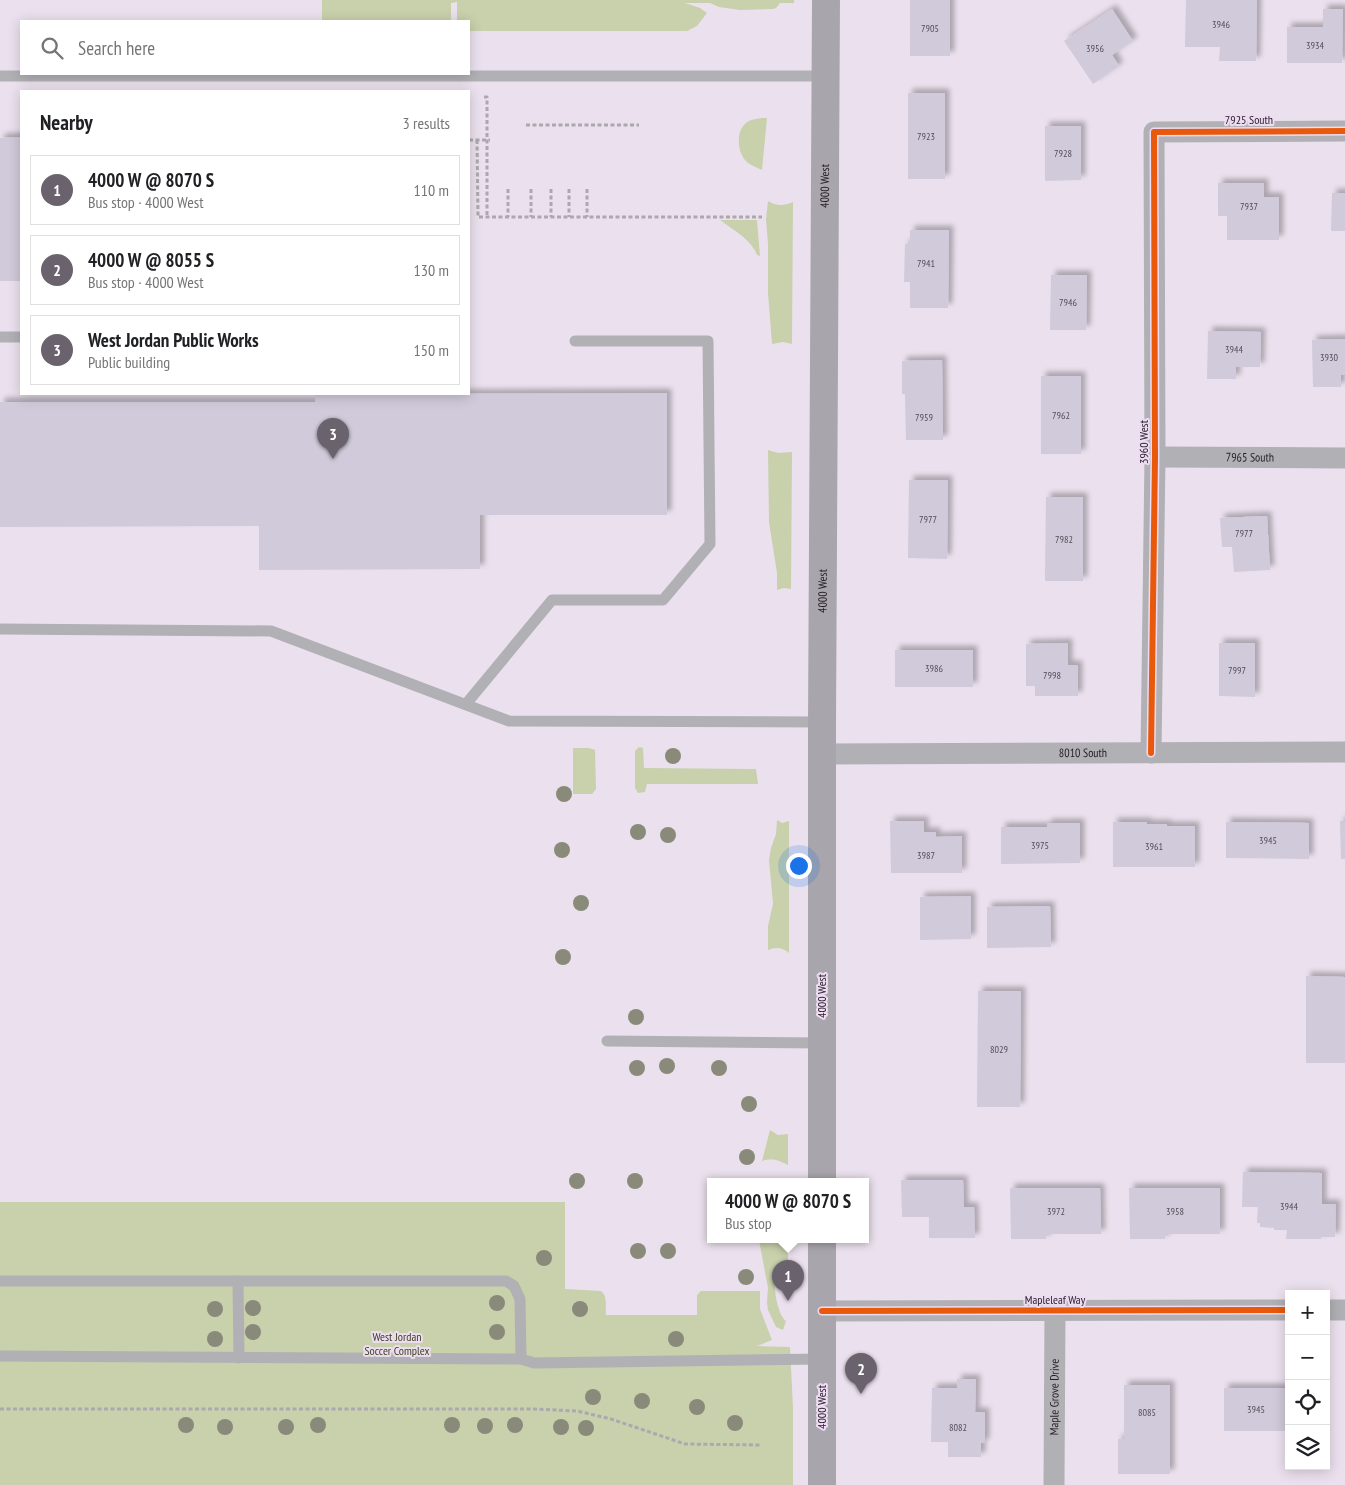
<!DOCTYPE html>
<meta charset="utf-8">
<style>
body{margin:0;font-family:"PT Sans Narrow",sans-serif;background:#f2f2f2;color:#202124}
.controls{position:absolute;right:15px;bottom:15px;display:grid;overflow:hidden;border-radius:0px;box-shadow:0 2px 12px #0003}
.controls button{width:45px;height:45px;display:grid;place-items:center;padding:0;border:0;border-bottom:1px solid #e0e0e0;background:#fff;color:#202124;font:25px sans-serif}
.you{position:absolute;left:798px;top:865px;width:18px;height:18px;margin:-12px;border:4px solid #fff;border-radius:50%;background:#1a73e8;box-shadow:0 0 0 8px #1a73e833}
.badge{display:grid;place-items:center;width:32px;height:32px;border-radius:50%;background:#6a626c;color:#fff;font-size:16px;font-weight:700}
.pin{position:absolute;translate:-50% -41px;filter:drop-shadow(0 1px 2px #0008)}
.pin::after{content:'';position:absolute;top:26px;width:18px;height:15px;background:inherit;clip-path:polygon(0 0,100% 0,50% 100%)}
.popup{position:absolute;left:707px;top:1178px;width:162px;height:65px;box-sizing:border-box;display:grid;place-content:center;border-radius:0px;background:#fff;filter:drop-shadow(0 1px 4px #0005);font-size:16px;white-space:nowrap;color:#757577}
.popup b{font-size:19px;color:#202124}
.popup::after{content:'';position:absolute;left:50%;top:100%;margin-left:-10px;border:10px solid transparent;border-top-color:#fff}
.list{margin:0;padding:0;list-style:none}
h2{display:flex;justify-content:space-between;align-items:center;height:65px;margin:0;padding:0 20px;font-size:21px}
h2 small{font-size:16px;font-weight:400;color:#757577}
.list li{display:grid;grid-template-columns:32px 1fr auto;gap:15px;align-items:center;box-sizing:border-box;height:70px;margin:0 10px 10px;padding:0 10px;border:1px solid #e0e0e0;border-radius:0px}
.list b{display:block;font-size:19px;white-space:nowrap}
.list p{margin:0;font-size:16px;white-space:nowrap;color:#757577}
.list em{font-size:16px;font-style:normal;color:#757577}
.icon{flex:none;width:28px;height:28px;fill:none;stroke:currentColor;stroke-width:2;stroke-linecap:round;stroke-linejoin:round}
.map{position:relative;flex:none;width:1345px;height:1485px;overflow:hidden}
.search{position:absolute;background:#fff;box-shadow:0 2px 12px #0003;left:20px;top:20px;width:450px;height:55px;display:flex;align-items:center;gap:12px;box-sizing:border-box;padding:0 18px;border-radius:0px;color:#757577;font-size:19px}
.panel{position:absolute;background:#fff;box-shadow:0 2px 12px #0003;left:20px;top:90px;width:450px;height:305px;border-radius:0px}
.map>svg:first-child{display:block}
.green{fill:#c8d0ac}
.building{fill:#d0cada;filter:url(#shadow)}
.lines{fill:none;stroke-linecap:round;stroke-linejoin:round}
.path{stroke:#aba8ae;stroke-width:3;stroke-dasharray:4 2.5;stroke-linecap:butt}
.service{stroke:#b1b0b5;stroke-width:11}
.minor{stroke:#b1b0b5;stroke-width:21}
.secondary{stroke:#a8a6ac;stroke-width:28}
.cycleway-casing{stroke:#eedcf3;stroke-width:9}
.cycleway{stroke:#e8590c;stroke-width:6}
.tree{fill:#898a7a}
.labels{text-anchor:middle;stroke-width:4;stroke-linejoin:round;paint-order:stroke}
.number-label{font-size:10px;fill:#534c57}
.street-label{font-size:12px;fill:#241d26;stroke:#eedcf3}
.park-label{font-size:12px;fill:#38431c;stroke:#eedcf3}
</style>
<div class="map">
<svg width="1345" height="1485" viewBox="0 0 1345 1485">
<defs>
<filter id="shadow"><feDropShadow dx="4.5" dy="-4.5" stdDeviation="2.5" flood-color="#0004"/></filter>
</defs>
<rect width="100%" height="100%" fill="#ebe1ee"/>
<!-- green -->
<g class="green">
<path d="M 322,0 L 794,0 L 794,3 L 780,3 L 776,8 L 773,9 L 740,10 L 719,7 L 710,3 L 685,3 L 700,8 L 707,13 L 697,26 L 687,31 L 469,31 L 469,21 L 457,21 L 457,2 L 451,3 L 451,21 L 322,21 Z"/>
<path d="M 762,118 L 767,118 L 762,170 C 756,167 749,165 745,160 C 737,150 736,131 746,123 C 750,119 757,119 762,118 Z"/>
<path d="M 768,201 C 776,206 784,206 793,202 L 792,344 L 783,342 L 772,344 L 768,293 L 768,244 L 766,219 Z"/>
<path d="M 720,220 L 757,220 L 760,256 L 757,255 C 751,239 733,230 720,220 Z"/>
<path d="M 768,450 L 778,453 L 792,452 L 791,589 L 784,588 L 777,590 L 777,573 L 769,522 Z"/>
<path d="M 639,747 L 643,748 L 644,768 L 756,769 L 758,784 L 647,784 L 645,792 L 638,793 L 635,788 L 635,751 Z"/>
<path d="M 573,748 L 589,748 L 595,750 L 596,789 L 592,794 L 573,794 Z"/>
<path d="M 777,820 L 782,823 L 789,821 L 789,953 C 782,947 776,947 768,950 L 768,926 L 773,904 L 769,860 L 771,848 L 776,834 Z"/>
<path d="M 770,1130 L 778,1135 L 788,1134 L 788,1165 C 778,1160 773,1158 762,1161 Z"/>
<path d="M 0,1202 L 565,1202 L 565,1289 L 601,1291 C 608,1296 605,1307 606,1315 L 697,1315 L 697,1295 L 701,1291 L 760,1291 L 760,1309 L 772,1340 L 757,1346 L 790,1347 L 793,1408 L 793,1485 L 0,1485 Z"/>
<path d="M 759,1240 L 788,1240 L 788,1263 L 778,1266 C 771,1277 776,1313 786,1321 L 783,1330 L 776,1327 L 768,1310 L 767,1302 L 768,1288 Z"/>
</g>
<!-- building -->
<g class="building">
<rect x="910" y="0" width="40" height="56"/>
<path d="M 1186,0 L 1257,0 L 1256,61 L 1219,61 L 1220,47 L 1185,47 Z"/>
<path d="M 1112,9 L 1133,41 L 1112,55 L 1119,66 L 1093,84 L 1064,41 Z"/>
<path d="M 1323,9 L 1343,9 L 1342,63 L 1287,63 L 1287,27 L 1323,27 Z"/>
<rect x="908" y="93" width="37" height="86"/>
<path d="M 1045,126 L 1081,126 L 1081,180 L 1045,181 Z"/>
<path d="M 21,137 L 21,281 L 0,281 L 0,138 Z"/>
<path d="M 1218,183 L 1264,183 L 1264,197 L 1279,197 L 1279,240 L 1227,240 L 1227,216 L 1218,216 Z"/>
<path d="M 1332,193 L 1345,193 L 1345,231 L 1331,231 Z"/>
<path d="M 910,230 L 949,230 L 948,308 L 910,308 L 910,282 L 904,282 L 905,244 L 910,244 Z"/>
<path d="M 1051,275 L 1087,275 L 1086,330 L 1050,330 Z"/>
<path d="M 1208,331 L 1261,332 L 1260,367 L 1236,367 L 1236,379 L 1207,379 Z"/>
<path d="M 1345,339 L 1345,375 L 1341,375 L 1341,387 L 1313,387 L 1312,340 Z"/>
<path d="M 942,360 L 943,440 L 906,440 L 905,394 L 902,394 L 902,361 Z"/>
<rect x="1041" y="376" width="40" height="78"/>
<path d="M 667,393 L 667,515 L 480,515 L 480,569 L 259,570 L 259,526 L 0,527 L 0,402 L 315,402 L 315,394 Z"/>
<path d="M 909,480 L 948,480 L 947,559 L 908,558 Z"/>
<path d="M 1046,497 L 1083,497 L 1083,581 L 1045,581 Z"/>
<path d="M 1267,516 L 1270,570 L 1234,572 L 1232,547 L 1222,547 L 1220,518 Z"/>
<path d="M 1068,643 L 1068,665 L 1078,665 L 1078,696 L 1035,696 L 1035,686 L 1026,686 L 1026,644 Z"/>
<path d="M 1219,643 L 1255,643 L 1255,697 L 1219,696 Z"/>
<rect x="895" y="650" width="78" height="37"/>
<path d="M 890,821 L 924,821 L 924,832 L 936,832 L 936,837 L 962,836 L 962,873 L 891,873 Z"/>
<path d="M 1340,821 L 1345,821 L 1345,859 L 1341,859 Z"/>
<path d="M 1113,822 L 1147,822 L 1147,824 L 1167,824 L 1167,826 L 1195,826 L 1195,867 L 1113,867 Z"/>
<path d="M 1226,822 L 1309,823 L 1309,859 L 1226,858 Z"/>
<path d="M 1047,823 L 1080,823 L 1080,863 L 1001,864 L 1001,827 L 1047,827 Z"/>
<path d="M 971,896 L 971,939 L 920,940 L 920,897 Z"/>
<path d="M 1050,906 L 1051,947 L 987,948 L 987,907 Z"/>
<path d="M 1306,976 L 1345,977 L 1345,1063 L 1306,1063 Z"/>
<path d="M 978,991 L 1021,991 L 1020,1107 L 977,1107 Z"/>
<path d="M 1243,1172 L 1322,1173 L 1322,1204 L 1336,1204 L 1335,1237 L 1321,1237 L 1321,1239 L 1286,1239 L 1287,1230 L 1274,1230 L 1274,1228 L 1260,1227 L 1260,1223 L 1257,1223 L 1258,1207 L 1242,1207 Z"/>
<path d="M 901,1180 L 963,1180 L 964,1207 L 974,1207 L 975,1238 L 929,1238 L 929,1217 L 902,1217 Z"/>
<path d="M 1010,1188 L 1100,1188 L 1101,1234 L 1046,1234 L 1046,1239 L 1011,1239 Z"/>
<path d="M 1129,1188 L 1220,1188 L 1220,1234 L 1165,1234 L 1165,1239 L 1130,1239 Z"/>
<path d="M 957,1379 L 976,1379 L 975,1412 L 985,1412 L 985,1443 L 981,1443 L 981,1457 L 948,1457 L 948,1442 L 931,1442 L 932,1388 L 957,1388 Z"/>
<path d="M 1124,1385 L 1170,1385 L 1170,1474 L 1118,1474 L 1118,1439 L 1124,1439 Z"/>
<rect x="1224" y="1388" width="65" height="43"/>
</g>
<g class="lines">
<!-- path -->
<g class="path">
<path d="M 484,97 L 487,97 L 487,217"/>
<path d="M 526,125 L 639,125"/>
<path d="M 469,140 L 490,140"/>
<path d="M 477,140 L 478,217 L 762,217"/>
<path d="M 508,189 L 508,217"/>
<path d="M 531,189 L 531,217"/>
<path d="M 551,189 L 551,217"/>
<path d="M 569,189 L 569,217"/>
<path d="M 587,189 L 587,217"/>
<path d="M 0,1409 L 534,1409 L 577,1411 L 611,1419 L 685,1444 L 761,1445"/>
</g>
<!-- service -->
<g class="service">
<path d="M 0,76 L 826,76"/>
<path d="M 0,337 L 21,337"/>
<path d="M 0,629 L 271,631 L 509,721 L 822,722"/>
<path d="M 466,704 L 552,600 L 663,600 L 710,544 L 708,341 L 575,341"/>
<path d="M 607,1041 L 822,1043"/>
<path d="M 0,1281 L 506,1281 L 514,1286 L 520,1299 L 521,1359"/>
<path d="M 238,1281 L 239,1358"/>
<path d="M 0,1356 L 521,1359 L 534,1363 L 822,1359"/>
</g>
<!-- minor -->
<g class="minor">
<path id="s1" d="M 1155,457 L 1345,458"/>
<path d="M 1151,753 L 1155,457 L 1154,132 L 1345,131"/>
<path id="s2" d="M 822,754 L 1345,752"/>
<path d="M 1326,1310 L 1345,1310"/>
<path d="M 822,1311 L 1289,1310"/>
<path id="s3" d="M 1054,1485 L 1055,1311"/>
</g>
<!-- secondary -->
<g class="secondary">
<path id="s4" d="M 822,1182 L 822,722 L 826,0"/>
<path d="M 822,1485 L 822,1240"/>
</g>
<!-- cycleway casing -->
<g class="cycleway-casing">
<g id="cycleway">
<path d="M 1151,753 L 1155,457 L 1154,132 L 1345,131"/>
<path d="M 822,1311 L 1289,1310"/>
</g>
</g>
<!-- cycleway -->
<use href="#cycleway" class="cycleway"/>
</g>
<!-- trees -->
<g class="tree">
<circle cx="673" cy="756" r="8"/>
<circle cx="564" cy="794" r="8"/>
<circle cx="638" cy="832" r="8"/>
<circle cx="668" cy="835" r="8"/>
<circle cx="562" cy="850" r="8"/>
<circle cx="581" cy="903" r="8"/>
<circle cx="563" cy="957" r="8"/>
<circle cx="636" cy="1017" r="8"/>
<circle cx="667" cy="1066" r="8"/>
<circle cx="637" cy="1068" r="8"/>
<circle cx="719" cy="1068" r="8"/>
<circle cx="749" cy="1104" r="8"/>
<circle cx="747" cy="1157" r="8"/>
<circle cx="577" cy="1181" r="8"/>
<circle cx="635" cy="1181" r="8"/>
<circle cx="638" cy="1251" r="8"/>
<circle cx="668" cy="1251" r="8"/>
<circle cx="544" cy="1258" r="8"/>
<circle cx="746" cy="1277" r="8"/>
<circle cx="497" cy="1303" r="8"/>
<circle cx="253" cy="1308" r="8"/>
<circle cx="215" cy="1309" r="8"/>
<circle cx="580" cy="1309" r="8"/>
<circle cx="253" cy="1332" r="8"/>
<circle cx="497" cy="1332" r="8"/>
<circle cx="215" cy="1339" r="8"/>
<circle cx="676" cy="1339" r="8"/>
<circle cx="593" cy="1397" r="8"/>
<circle cx="642" cy="1401" r="8"/>
<circle cx="697" cy="1407" r="8"/>
<circle cx="735" cy="1423" r="8"/>
<circle cx="186" cy="1425" r="8"/>
<circle cx="318" cy="1425" r="8"/>
<circle cx="452" cy="1425" r="8"/>
<circle cx="515" cy="1425" r="8"/>
<circle cx="485" cy="1426" r="8"/>
<circle cx="225" cy="1427" r="8"/>
<circle cx="286" cy="1427" r="8"/>
<circle cx="561" cy="1427" r="8"/>
<circle cx="586" cy="1428" r="8"/>
</g>
<g class="labels">
<!-- number labels -->
<g class="number-label">
<text x="1221" y="28">3946</text>
<text x="930" y="32">7905</text>
<text x="1315" y="49">3934</text>
<text x="1095" y="52">3956</text>
<text x="926" y="140">7923</text>
<text x="1063" y="157">7928</text>
<text x="1249" y="210">7937</text>
<text x="926" y="267">7941</text>
<text x="1068" y="306">7946</text>
<text x="1234" y="353">3944</text>
<text x="1329" y="361">3930</text>
<text x="1061" y="419">7962</text>
<text x="924" y="421">7959</text>
<text x="928" y="523">7977</text>
<text x="1244" y="537">7977</text>
<text x="1064" y="543">7982</text>
<text x="934" y="672">3986</text>
<text x="1237" y="674">7997</text>
<text x="1052" y="679">7998</text>
<text x="1268" y="844">3945</text>
<text x="1040" y="849">3975</text>
<text x="1154" y="850">3961</text>
<text x="926" y="859">3987</text>
<text x="999" y="1053">8029</text>
<text x="1289" y="1210">3944</text>
<text x="1056" y="1215">3972</text>
<text x="1175" y="1215">3958</text>
<text x="1256" y="1413">3945</text>
<text x="1147" y="1416">8085</text>
<text x="958" y="1431">8082</text>
</g>
<!-- street labels -->
<g class="street-label">
<text x="1249" y="124">7925 South</text>
<text dy="4" stroke="none"><textPath href="#s4" startOffset="996">4000 West</textPath></text>
<text transform="translate(1144 442) rotate(-90)" y="4">3960 West</text>
<text dy="4" stroke="none"><textPath href="#s1" startOffset="95">7965 South</textPath></text>
<text dy="4" stroke="none"><textPath href="#s4" startOffset="591">4000 West</textPath></text>
<text dy="4" stroke="none"><textPath href="#s2" startOffset="261">8010 South</textPath></text>
<text transform="translate(822 996) rotate(-90)" y="4">4000 West</text>
<text x="1055" y="1304">Mapleleaf Way</text>
<text dy="4" stroke="none"><textPath href="#s3" startOffset="88">Maple Grove Drive</textPath></text>
<text transform="translate(822 1407) rotate(-90)" y="4">4000 West</text>
</g>
<!-- park labels -->
<g class="park-label">
<text x="397" y="1341">West Jordan<tspan x="397" dy="14">Soccer Complex</tspan></text>
</g>
</g>
</svg>
<div class="controls">
<button>+</button>
<button>−</button>
<button><svg class="icon" aria-label="locate" viewBox="0 0 24 24"><circle cx="12" cy="12" r="6"/><path d="M12 2v4M12 18v4M2 12h4M18 12h4"/></svg></button>
<button><svg class="icon" aria-label="layers" viewBox="0 0 24 24"><path d="M12 4l9 5-9 5-9-5zM3 14l9 5 9-5"/></svg></button>
</div>
<div class="you"></div>
<div class="pin badge" style="left:788px;top:1301px">1</div>
<div class="popup"><b>4000 W @ 8070 S</b>Bus stop</div>
<div class="pin badge" style="left:861px;top:1394px">2</div>
<div class="pin badge" style="left:333px;top:459px">3</div>
<div class="search"><svg class="icon" aria-label="search" viewBox="0 0 24 24"><circle cx="10" cy="10" r="6"/><path d="M15 15l6 6"/></svg>Search here</div>
<section class="panel">
<h2>Nearby<small>3 results</small></h2>
<ul class="list">
<li><span class="badge">1</span><div><b>4000 W @ 8070 S</b><p>Bus stop · 4000 West</p></div><em>110 m</em></li>
<li><span class="badge">2</span><div><b>4000 W @ 8055 S</b><p>Bus stop · 4000 West</p></div><em>130 m</em></li>
<li><span class="badge">3</span><div><b>West Jordan Public Works</b><p>Public building</p></div><em>150 m</em></li>
</ul>
</section>
</div>
